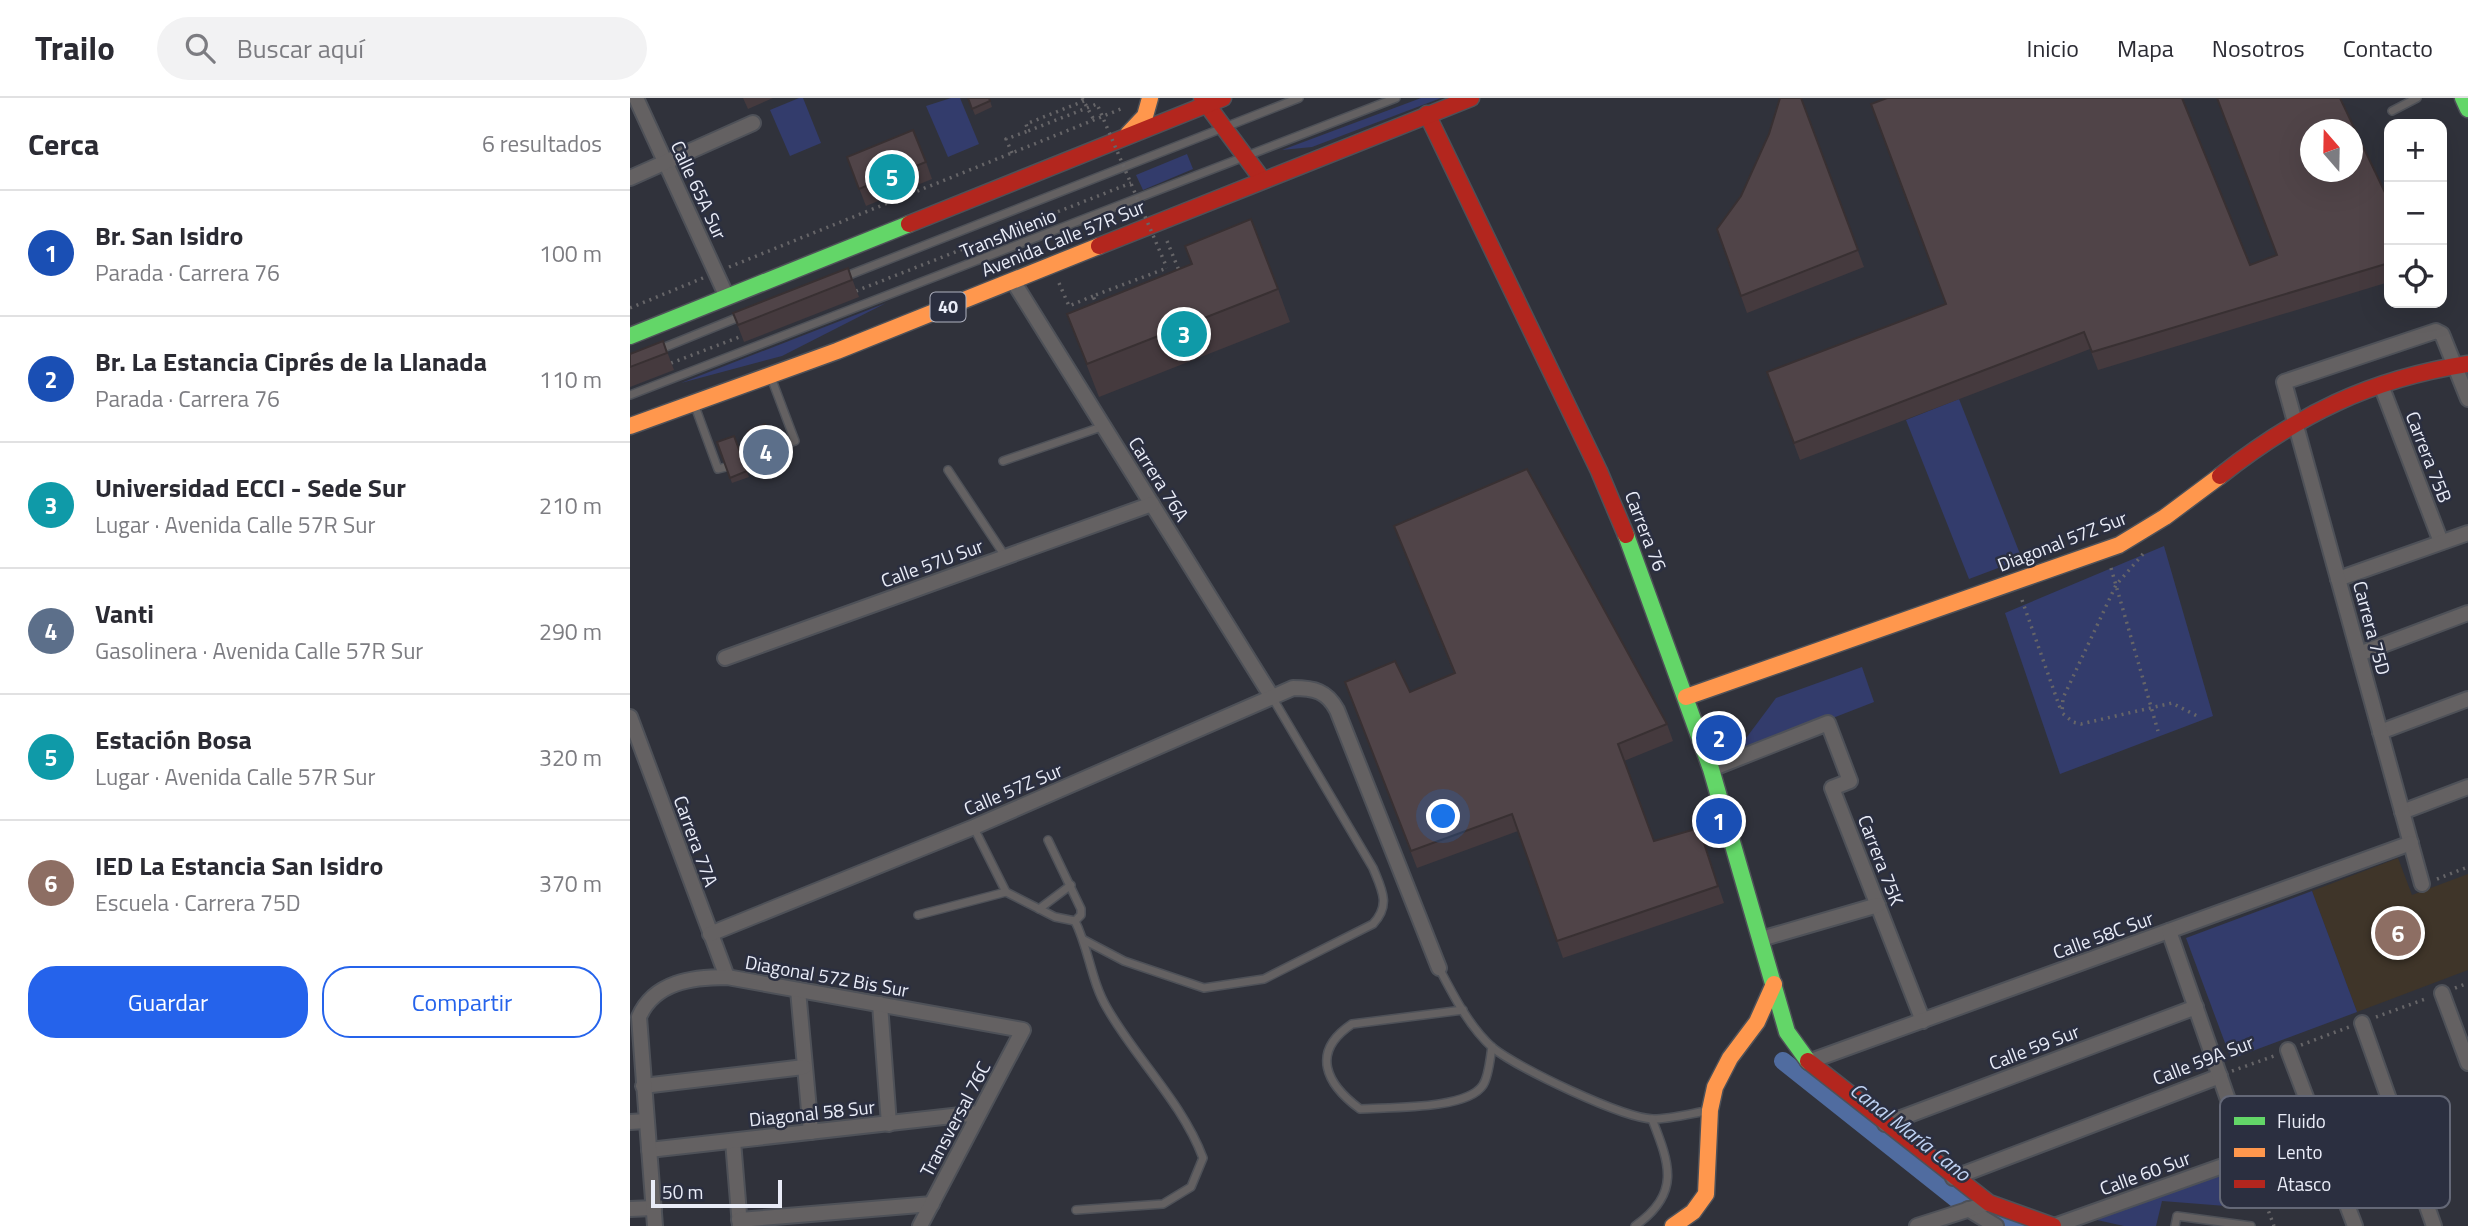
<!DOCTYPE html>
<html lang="es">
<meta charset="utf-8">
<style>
body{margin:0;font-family:"Titillium Web",sans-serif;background:#f2f2f3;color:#2b2b33}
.controls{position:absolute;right:21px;top:21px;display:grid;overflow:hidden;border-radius:14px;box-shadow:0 7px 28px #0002}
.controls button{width:63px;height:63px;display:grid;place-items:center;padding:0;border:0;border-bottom:2px solid #e1e1e2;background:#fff;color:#2b2b33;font:35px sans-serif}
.compass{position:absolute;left:1670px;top:21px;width:63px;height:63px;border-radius:50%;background:#fff;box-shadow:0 7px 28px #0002;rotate:340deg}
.scale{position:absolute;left:21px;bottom:18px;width:131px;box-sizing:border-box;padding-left:7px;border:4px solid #e9ecf7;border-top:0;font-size:19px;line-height:24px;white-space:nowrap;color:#e9ecf7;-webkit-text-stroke:5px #2b2f40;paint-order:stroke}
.you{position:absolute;left:814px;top:719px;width:24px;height:24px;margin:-18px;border:5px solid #fff;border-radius:50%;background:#1a73e8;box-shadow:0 0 0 10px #1a73e833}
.badge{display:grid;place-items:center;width:46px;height:46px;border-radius:50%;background:#2563eb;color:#fff;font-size:23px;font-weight:700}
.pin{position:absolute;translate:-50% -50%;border:4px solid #fff;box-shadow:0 2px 7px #0006}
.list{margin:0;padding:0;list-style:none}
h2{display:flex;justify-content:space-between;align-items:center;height:91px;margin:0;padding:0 28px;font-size:30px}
h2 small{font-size:23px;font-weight:400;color:#7c7c81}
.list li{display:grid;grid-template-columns:46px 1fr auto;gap:21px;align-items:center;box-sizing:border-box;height:126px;padding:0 28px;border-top:2px solid #e1e1e2}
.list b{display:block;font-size:26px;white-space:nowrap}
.list p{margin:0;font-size:23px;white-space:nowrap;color:#7c7c81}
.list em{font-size:23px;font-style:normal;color:#7c7c81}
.actions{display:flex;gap:14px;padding:21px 28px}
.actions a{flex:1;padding:16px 0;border:2px solid #2563eb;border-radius:28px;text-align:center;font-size:24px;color:#2563eb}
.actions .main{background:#2563eb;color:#fff}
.icon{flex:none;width:38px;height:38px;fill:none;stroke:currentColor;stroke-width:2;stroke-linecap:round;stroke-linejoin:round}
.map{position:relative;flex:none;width:1838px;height:1128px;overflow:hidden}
header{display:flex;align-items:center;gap:42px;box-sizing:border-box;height:98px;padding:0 35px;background:#fff;border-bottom:2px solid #e1e1e2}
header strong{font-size:33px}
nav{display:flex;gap:38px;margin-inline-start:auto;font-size:24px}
.search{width:490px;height:63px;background:#f2f2f3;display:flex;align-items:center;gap:18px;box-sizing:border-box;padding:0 24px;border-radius:38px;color:#7c7c81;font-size:26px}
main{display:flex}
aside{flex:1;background:#fff}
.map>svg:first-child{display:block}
.education{fill:#3f3529}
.green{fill:#333c6c}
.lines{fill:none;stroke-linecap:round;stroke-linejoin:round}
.canal{stroke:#506ca0;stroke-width:18}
.lane-casing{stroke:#4e5158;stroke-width:10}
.street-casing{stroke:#4e5158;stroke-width:18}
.fast-casing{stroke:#4e5158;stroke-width:19}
.slow-casing{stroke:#4e5158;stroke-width:19}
.jam-casing{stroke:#4e5158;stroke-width:19}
.path{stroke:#666568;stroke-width:3.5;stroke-dasharray:2 5;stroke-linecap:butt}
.lane{stroke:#646162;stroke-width:7}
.street{stroke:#646162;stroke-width:14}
.fast{stroke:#63d668;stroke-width:16}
.slow{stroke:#ff974d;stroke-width:16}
.jam{stroke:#b3261e;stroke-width:16}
.path-bridge{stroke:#666568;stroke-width:3.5;stroke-dasharray:2 5;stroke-linecap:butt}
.wall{fill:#453a3e}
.building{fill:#504448;stroke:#383032;stroke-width:2;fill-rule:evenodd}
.labels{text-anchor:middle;stroke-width:5;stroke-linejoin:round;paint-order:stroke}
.shield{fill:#2b2f40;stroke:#b0b3c0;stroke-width:2}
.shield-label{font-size:18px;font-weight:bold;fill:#e9ecf7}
.street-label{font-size:19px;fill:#e9ecf7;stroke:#2b2f40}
.water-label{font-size:21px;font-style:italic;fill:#bfd2f2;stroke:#2b2f40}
.key{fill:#2b2f40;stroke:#646877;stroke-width:2}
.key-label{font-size:19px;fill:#e9ecf7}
</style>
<header>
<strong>Trailo</strong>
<div class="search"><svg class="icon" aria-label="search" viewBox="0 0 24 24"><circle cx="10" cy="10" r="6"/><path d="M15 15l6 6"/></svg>Buscar aquí</div>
<nav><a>Inicio</a><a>Mapa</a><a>Nosotros</a><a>Contacto</a></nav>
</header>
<main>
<aside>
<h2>Cerca<small>6 resultados</small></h2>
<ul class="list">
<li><span class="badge" style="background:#1a4fb4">1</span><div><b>Br. San Isidro</b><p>Parada · Carrera 76</p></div><em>100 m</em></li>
<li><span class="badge" style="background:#1a4fb4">2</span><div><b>Br. La Estancia Ciprés de la Llanada</b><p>Parada · Carrera 76</p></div><em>110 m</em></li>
<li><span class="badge" style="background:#0f9aa8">3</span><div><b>Universidad ECCI - Sede Sur</b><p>Lugar · Avenida Calle 57R Sur</p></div><em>210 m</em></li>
<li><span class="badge" style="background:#5c6f8a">4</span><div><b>Vanti</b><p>Gasolinera · Avenida Calle 57R Sur</p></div><em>290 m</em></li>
<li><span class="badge" style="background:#0f9aa8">5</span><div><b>Estación Bosa</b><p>Lugar · Avenida Calle 57R Sur</p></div><em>320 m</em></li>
<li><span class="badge" style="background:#8d6e63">6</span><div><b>IED La Estancia San Isidro</b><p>Escuela · Carrera 75D</p></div><em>370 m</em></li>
</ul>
<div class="actions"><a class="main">Guardar</a><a>Compartir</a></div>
</aside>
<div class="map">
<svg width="1838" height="1128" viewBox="0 0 1838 1128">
<rect width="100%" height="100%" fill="#30323b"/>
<!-- education -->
<path class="education" d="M 1768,760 L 1782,797 L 1838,776 L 1838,872 L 1727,914 L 1682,793 Z"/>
<!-- green -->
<g class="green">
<path d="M 169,0 L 173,0 L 191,45 L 160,58 L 140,12 Z"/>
<path d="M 321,0 L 330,0 L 349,46 L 318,59 L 296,8 Z"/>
<path d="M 791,0 L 811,0 L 682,49 L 652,52 Z"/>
<path d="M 557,56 L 563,71 L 513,92 L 506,77 Z"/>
<path d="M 256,205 L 152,258 L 51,285 Z"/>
<path d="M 1329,301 L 1392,461 L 1339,481 L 1276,322 Z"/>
<path d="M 1534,448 L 1583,618 L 1430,676 L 1375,515 Z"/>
<path d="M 1232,569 L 1244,604 L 1102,659 L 1146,600 Z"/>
<path d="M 1682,793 L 1727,914 L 1601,961 L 1556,840 Z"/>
<path d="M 1613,1065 L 1634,1111 L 1532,1103 L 1526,1128 L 1494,1128 L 1458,1120 Z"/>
</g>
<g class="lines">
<!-- canal -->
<path class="canal" d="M 1153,963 L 1329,1103 L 1386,1128"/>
<!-- lane casing -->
<g class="lane-casing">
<g id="lane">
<path d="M 1762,13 L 1787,0"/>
<path d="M 214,179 L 669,0"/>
<path d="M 28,252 L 114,217"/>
<path d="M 142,282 L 165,343 L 144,350"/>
<path d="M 0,297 L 766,0"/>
<path d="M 66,311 L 88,371 L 96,369"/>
<path d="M 113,362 L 127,357"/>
<path d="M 373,363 L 474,328"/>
<path d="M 318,372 L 375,458"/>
<path d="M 344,730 L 376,794 L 425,819 L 445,823 L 451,817 L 451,811 L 418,742"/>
<path d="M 409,811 L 441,787"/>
<path d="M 288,817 L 376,794"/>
<path d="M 445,823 C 459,851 461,883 477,910 C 506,961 552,1004 573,1060 L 561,1089 L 533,1106 L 446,1112"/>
<path d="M 454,842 L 494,863 L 574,890 L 634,881 L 743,826 C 761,807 752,792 743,770 L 642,599"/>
<path d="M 809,870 C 823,897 840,930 863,950 C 888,970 992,1020 1023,1021 C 1040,1021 1059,1016 1076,1013"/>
<path d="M 833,912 L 722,926 C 680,954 696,986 730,1011 C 758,1009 837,1012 853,987 C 859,978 860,960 862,949"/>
<path d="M 1005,1128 C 1051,1095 1040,1067 1022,1021"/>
<path d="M 1545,1128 L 1547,1118 L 1621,1128"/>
</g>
</g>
<!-- street casing -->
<g class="street-casing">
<g id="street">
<path d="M 6,0 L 97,199"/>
<path d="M 0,80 L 123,25"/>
<path d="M 383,183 L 642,599"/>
<path d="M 1751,287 L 1811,444"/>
<path d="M 1708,481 L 1838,435"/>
<path d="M 1729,556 L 1838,515"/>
<path d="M 95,560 L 522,406"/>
<path d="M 0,619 L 97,879"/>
<path d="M 1750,634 L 1838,601"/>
<path d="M 1081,671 L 1198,625 L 1220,683 L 1202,690 L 1293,923"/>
<path d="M 1772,714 L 1838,689"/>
<path d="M 1792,786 L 1654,284 L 1806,233 L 1812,236 L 1838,301"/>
<path d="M 80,836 L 344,729 L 663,590 C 684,590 697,593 707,612 L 809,870"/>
<path d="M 1131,841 L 1248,807"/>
<path d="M 168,892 L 181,1034"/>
<path d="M 1812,895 L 1838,965"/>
<path d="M 250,906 L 259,1026"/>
<path d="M 1732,925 L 1804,1128"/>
<path d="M 1658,952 L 1725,1128"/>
<path d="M 1178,964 L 1781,745"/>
<path d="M 13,988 L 174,969"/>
<path d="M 0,1024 L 16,1023"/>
<path d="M 1255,1026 L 1566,909"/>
<path d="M 103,1043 L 110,1128"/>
<path d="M 19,1052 L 349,1015"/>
<path d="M 1323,1080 L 1590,978"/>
<path d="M 0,1111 L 24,1110"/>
<path d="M 1338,1111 L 1366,1128"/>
<path d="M 109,1122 L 302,1106"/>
<path d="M 25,1128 L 9,919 C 24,884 62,879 97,879 L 393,932 L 290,1128"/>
<path d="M 1287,1128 L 1359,1105"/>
<path d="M 1424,1128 L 1618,1059 L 1539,833"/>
</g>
</g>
<!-- fast casing -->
<g class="fast-casing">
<g id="fast">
<path d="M 1833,0 L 1838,11"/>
<path d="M 0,238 L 279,126"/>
<path d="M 996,437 L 1081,671 L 1157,934 L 1178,963"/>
</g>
</g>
<!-- slow casing -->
<g class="slow-casing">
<g id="slow">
<path d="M 498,36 L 515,18 L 520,0"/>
<path d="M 0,328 L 207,253 L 469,148"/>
<path d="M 1056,599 L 1489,447 L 1535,419 L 1590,378"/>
<path d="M 1043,1128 L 1063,1114 L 1076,1096 L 1080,1012 L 1085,989 L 1100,960 L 1127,924 L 1144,886"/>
</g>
</g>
<!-- jam casing -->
<g class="jam-casing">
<g id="jam">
<path d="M 572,0 L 632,81"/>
<path d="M 797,16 L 969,373 L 996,437"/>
<path d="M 279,126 L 593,0"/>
<path d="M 469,148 L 841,0"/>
<path d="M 1590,378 C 1667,317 1740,281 1838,266"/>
<path d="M 1178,963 L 1359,1105 L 1423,1128"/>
</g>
</g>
<!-- path -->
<g class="path">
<path d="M 452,0 L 464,22"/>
<path d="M 382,55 L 376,41 L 398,33"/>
<path d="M 537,143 L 550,175"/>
<path d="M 99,169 L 491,11"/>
<path d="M 429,185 L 439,208 L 463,198"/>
<path d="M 226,193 L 501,85"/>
<path d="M 467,208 L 463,198 L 537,170"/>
<path d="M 0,210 L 73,180"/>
<path d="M 41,265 L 112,238"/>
<path d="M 1513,456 L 1486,487 L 1433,600 L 1432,615 L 1443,624 L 1451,626 L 1542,605 L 1569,619"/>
<path d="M 1481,470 L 1528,633"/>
<path d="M 1392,502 L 1430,610"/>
<path d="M 1807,781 L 1838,769"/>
<path d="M 1825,890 L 1838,885"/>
<path d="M 1746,919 L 1798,900"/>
<path d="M 1671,947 L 1719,929"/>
<path d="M 1602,973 L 1644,958"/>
<path d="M 1624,1074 L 1644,1128"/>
</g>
<!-- lane -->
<use href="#lane" class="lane"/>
<!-- street -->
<use href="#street" class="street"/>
<!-- fast -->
<use href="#fast" class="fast"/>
<!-- slow -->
<use href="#slow" class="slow"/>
<!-- jam -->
<use href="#jam" class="jam"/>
<!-- path-bridge -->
<path class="path-bridge" d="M 454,3 L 396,26 L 398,33 L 467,6 L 537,170"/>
</g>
<!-- wall -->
<g class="wall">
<path d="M 113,0 L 143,0 L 118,11 Z"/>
<path d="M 338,0 L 359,0 L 362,9 L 345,17 Z"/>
<path d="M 1171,0 L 1234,169 L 1117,215 L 1087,131 L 1111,98 Z"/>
<path d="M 217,59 L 296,64 L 302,81 L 236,108 Z"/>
<path d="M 1759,103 L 1759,184 L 1468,272 L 1460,251 L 1170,362 L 1137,274 L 1620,167 L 1647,157 Z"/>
<path d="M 218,170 L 229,199 L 114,244 L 103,215 Z"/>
<path d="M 648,191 L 660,224 L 469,299 L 437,216 Z"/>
<path d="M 33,243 L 44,272 L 0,289 L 0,256 Z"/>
<path d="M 135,326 L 151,367 L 134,374 L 118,333 Z"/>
<path d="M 104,338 L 119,379 L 102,385 L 87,344 Z"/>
<path d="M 764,428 L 1037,626 L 1043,643 L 994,663 L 1024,743 L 1069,730 L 1094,805 L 933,860 L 888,733 L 787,770 L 715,584 L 780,594 L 824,575 Z"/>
</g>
<!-- building -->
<g class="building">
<path d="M 338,0 L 359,0 L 360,3 L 342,11 Z"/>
<path d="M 1150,0 L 1171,0 L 1228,152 L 1111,198 L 1087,131 L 1111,98 L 1139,36 Z"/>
<path d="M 1257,0 L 1552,0 L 1620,167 L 1647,157 L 1587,0 L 1710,0 L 1759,103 L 1759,165 L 1462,254 L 1454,234 L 1164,345 L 1137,274 L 1316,206 L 1241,6 ZM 1681,32 L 1723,32 L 1723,74 L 1681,74 Z"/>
<path d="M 283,32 L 296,64 L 229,91 L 217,59 Z"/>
<path d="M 621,121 L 648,191 L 457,266 L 437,216 L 562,166 L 555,148 Z"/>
<path d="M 218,170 L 222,182 L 108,227 L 103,215 Z"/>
<path d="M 33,243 L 37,255 L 0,269 L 0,256 Z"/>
<path d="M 135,326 L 149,361 L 132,368 L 118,333 Z"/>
<path d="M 104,338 L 117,373 L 100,380 L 87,344 Z"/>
<path d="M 897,371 L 1037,626 L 988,646 L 1024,743 L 1069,730 L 1088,788 L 927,843 L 882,716 L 781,753 L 715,584 L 765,563 L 780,594 L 825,575 L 764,428 Z"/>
</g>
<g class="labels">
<!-- shield labels -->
<rect class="shield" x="300.5" y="194.5" width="35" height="29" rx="5"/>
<g class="shield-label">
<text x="318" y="215">40</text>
</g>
<!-- street labels -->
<g class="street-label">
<text transform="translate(69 92) rotate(65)" y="7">Calle 65A Sur</text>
<text transform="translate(378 135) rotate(-22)" y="7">TransMilenio</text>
<text transform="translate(433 140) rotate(-22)" y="7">Avenida Calle 57R Sur</text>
<text transform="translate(1799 359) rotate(69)" y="7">Carrera 75B</text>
<text transform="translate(529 381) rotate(58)" y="7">Carrera 76A</text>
<text transform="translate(1016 433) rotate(69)" y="7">Carrera 76</text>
<text transform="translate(1432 443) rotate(-21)" y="7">Diagonal 57Z Sur</text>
<text transform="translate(302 465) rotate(-20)" y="7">Calle 57U Sur</text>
<text transform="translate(1742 530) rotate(75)" y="7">Carrera 75D</text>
<text transform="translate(383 691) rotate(-23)" y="7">Calle 57Z Sur</text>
<text transform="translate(66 743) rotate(70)" y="7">Carrera 77A</text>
<text transform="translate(1251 762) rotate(69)" y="7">Carrera 75K</text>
<text transform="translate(1473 837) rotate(-20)" y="7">Calle 58C Sur</text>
<text transform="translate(197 878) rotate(10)" y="7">Diagonal 57Z Bis Sur</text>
<text transform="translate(1404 949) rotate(-21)" y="7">Calle 59 Sur</text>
<text transform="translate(1573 962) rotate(-21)" y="7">Calle 59A Sur</text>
<text transform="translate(182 1015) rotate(-6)" y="7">Diagonal 58 Sur</text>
<text transform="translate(325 1021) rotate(-62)" y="7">Transversal 76C</text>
<text transform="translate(1515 1075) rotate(-20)" y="7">Calle 60 Sur</text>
</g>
<!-- water labels -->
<g class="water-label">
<text transform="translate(1280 1034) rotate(38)" y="7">Canal María Cano</text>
</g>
</g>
<!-- legend -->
<rect x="1590" y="998" width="230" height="112" rx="10" class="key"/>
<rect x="1604" y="1019" width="31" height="8" fill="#63d668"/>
<rect x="1604" y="1050" width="31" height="9" fill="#ff974d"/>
<rect x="1604" y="1082" width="31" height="8" fill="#b3261e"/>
<g class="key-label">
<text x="1647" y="1030">Fluido</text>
<text x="1647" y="1061">Lento</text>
<text x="1647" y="1093">Atasco</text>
</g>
</svg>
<div class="controls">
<button>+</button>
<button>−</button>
<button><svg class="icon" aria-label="locate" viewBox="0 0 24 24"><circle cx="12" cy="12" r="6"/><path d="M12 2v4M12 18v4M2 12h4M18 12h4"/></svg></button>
</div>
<svg class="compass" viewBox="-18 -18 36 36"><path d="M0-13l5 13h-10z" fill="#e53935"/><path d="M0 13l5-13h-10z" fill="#7c7c81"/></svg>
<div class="scale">50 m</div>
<div class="you"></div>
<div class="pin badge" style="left:1089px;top:723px;background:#1a4fb4">1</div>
<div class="pin badge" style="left:1089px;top:640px;background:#1a4fb4">2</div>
<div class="pin badge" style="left:554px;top:236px;background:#0f9aa8">3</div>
<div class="pin badge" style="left:136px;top:354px;background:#5c6f8a">4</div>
<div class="pin badge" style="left:262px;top:79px;background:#0f9aa8">5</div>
<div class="pin badge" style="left:1768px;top:835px;background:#8d6e63">6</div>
</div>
</main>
